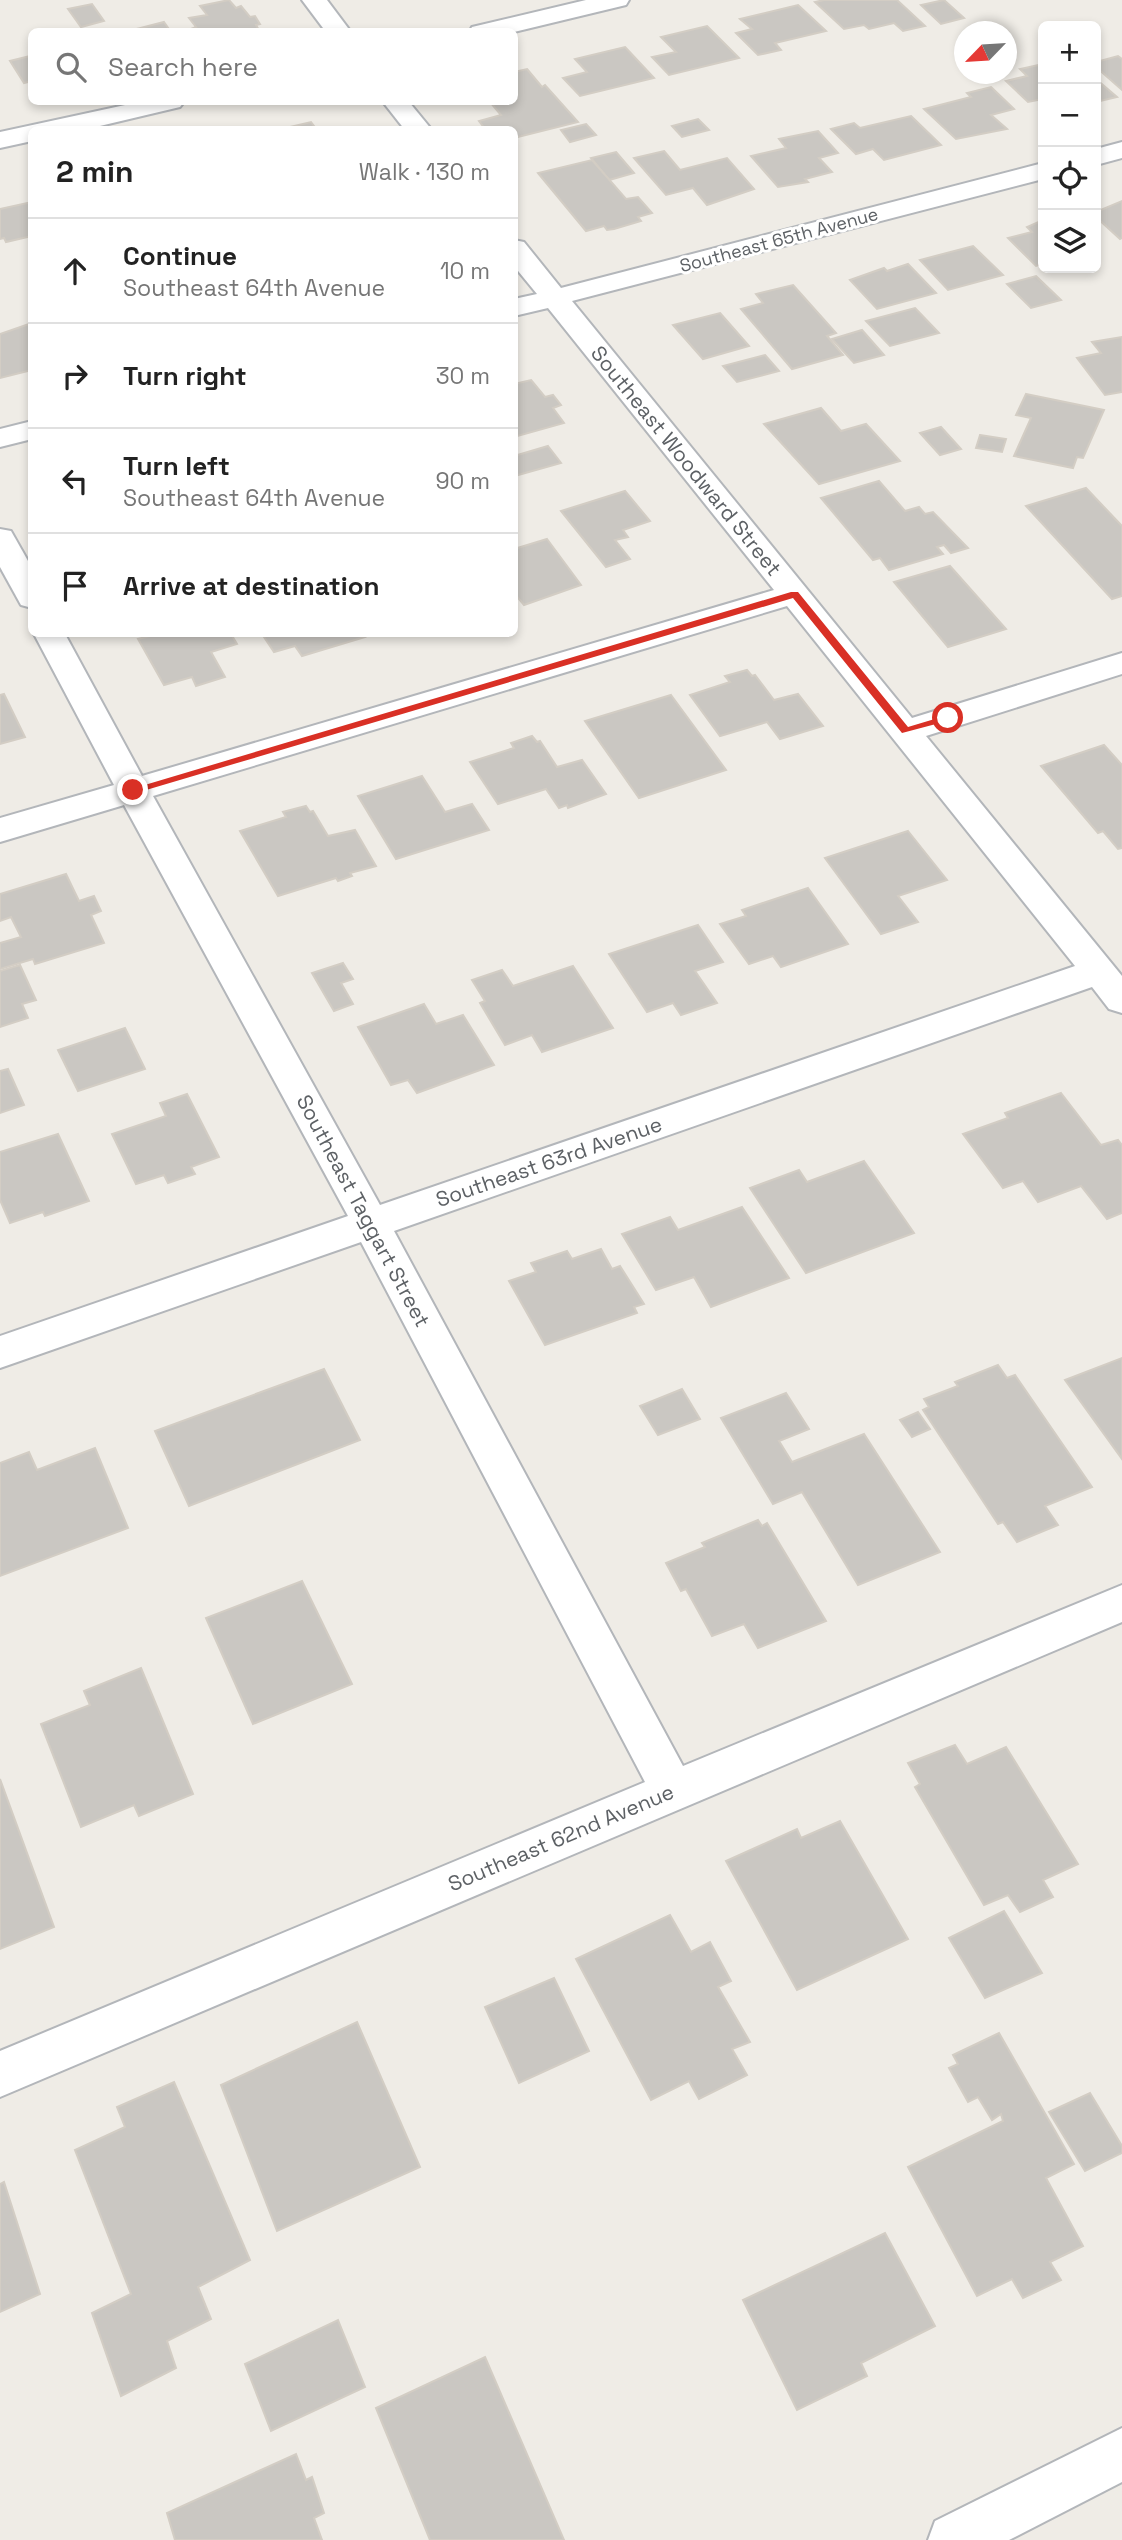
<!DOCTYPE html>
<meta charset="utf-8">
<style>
body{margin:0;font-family:"Space Grotesk",sans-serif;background:#f6f6f6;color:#222}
.controls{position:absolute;right:21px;top:21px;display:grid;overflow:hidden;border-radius:10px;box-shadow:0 4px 10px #0003}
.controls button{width:63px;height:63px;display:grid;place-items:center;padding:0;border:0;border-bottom:2px solid #e0e0e0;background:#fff;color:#222;font:35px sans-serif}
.compass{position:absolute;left:954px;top:21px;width:63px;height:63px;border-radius:50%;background:#fff;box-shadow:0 4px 10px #0003;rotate:245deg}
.stop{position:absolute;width:21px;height:21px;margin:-16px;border:5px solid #d93025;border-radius:50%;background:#fff}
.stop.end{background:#d93025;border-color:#fff;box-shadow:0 2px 7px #0008}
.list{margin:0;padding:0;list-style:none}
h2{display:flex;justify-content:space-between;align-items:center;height:91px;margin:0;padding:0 28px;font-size:30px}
h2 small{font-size:23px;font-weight:400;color:#767676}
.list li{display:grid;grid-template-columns:46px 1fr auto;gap:21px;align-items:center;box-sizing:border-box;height:105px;padding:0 28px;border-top:2px solid #e0e0e0}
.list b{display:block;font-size:26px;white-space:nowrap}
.list p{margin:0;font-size:23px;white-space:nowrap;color:#767676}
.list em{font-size:23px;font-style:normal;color:#767676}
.icon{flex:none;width:38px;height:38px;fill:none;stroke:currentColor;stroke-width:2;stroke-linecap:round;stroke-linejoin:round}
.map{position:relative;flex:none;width:1122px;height:2540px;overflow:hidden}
.search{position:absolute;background:#fff;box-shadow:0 4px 10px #0003;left:28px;top:28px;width:490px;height:77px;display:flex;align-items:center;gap:18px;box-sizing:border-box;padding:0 24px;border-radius:10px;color:#767676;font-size:26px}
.panel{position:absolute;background:#fff;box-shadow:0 4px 10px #0003;left:28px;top:126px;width:490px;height:511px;border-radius:10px}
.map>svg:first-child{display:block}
.building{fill:#cac7c2;stroke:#d3cdc4;stroke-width:2}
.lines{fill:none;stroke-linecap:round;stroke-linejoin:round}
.minor-casing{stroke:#b3b6ba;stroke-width:4}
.minor{fill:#fff;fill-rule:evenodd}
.route{fill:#d93025}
.labels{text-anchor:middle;stroke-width:6;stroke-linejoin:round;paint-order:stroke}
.far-street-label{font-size:18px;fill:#5d6165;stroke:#fff}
.street-label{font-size:21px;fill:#5d6165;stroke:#fff}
</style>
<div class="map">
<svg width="1122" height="2540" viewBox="0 0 1122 2540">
<rect width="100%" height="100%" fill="#efece6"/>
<!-- building -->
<g class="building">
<path d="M 229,0 L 236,8 L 241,6 L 250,17 L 255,16 L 260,24 L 256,25 L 260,32 L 193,32 L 191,29 L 196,27 L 189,18 L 207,15 L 200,6 Z"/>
<path d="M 824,0 L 897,0 L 925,26 L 903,31 L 894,23 L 869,29 L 864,25 L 844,29 L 815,2 Z"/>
<path d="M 944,0 L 964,18 L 941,24 L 921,5 Z"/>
<path d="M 92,4 L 104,21 L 81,27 L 68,9 Z"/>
<path d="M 798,5 L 826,31 L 775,43 L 781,50 L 758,55 L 736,33 L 752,29 L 740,19 Z"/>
<path d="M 164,22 L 171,32 L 125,32 Z"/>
<path d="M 707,26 L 739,58 L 669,75 L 652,57 L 676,52 L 661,37 Z"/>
<path d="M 625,47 L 654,78 L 580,96 L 563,78 L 587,72 L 575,59 Z"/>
<path d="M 30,56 L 32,81 L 24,83 L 10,61 Z"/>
<path d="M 1118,56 L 1122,59 L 1122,90 L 1096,67 L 1096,62 Z"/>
<path d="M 1043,64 L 1043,99 L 1028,102 L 1006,81 L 1027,76 L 1020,69 Z"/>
<path d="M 527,69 L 542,87 L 545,85 L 578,122 L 514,138 L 514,130 L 486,130 L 479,121 L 501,115 L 490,102 L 514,102 L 514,72 Z"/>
<path d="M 1096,79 L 1117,97 L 1096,102 Z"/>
<path d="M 991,87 L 1014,109 L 991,115 L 1007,129 L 956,139 L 924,109 L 971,97 L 967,93 Z"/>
<path d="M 911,116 L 941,145 L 884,160 L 873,149 L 856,154 L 831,129 L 854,123 L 860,128 Z"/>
<path d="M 698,119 L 709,130 L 682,137 L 672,126 Z"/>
<path d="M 311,122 L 317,130 L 277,130 Z"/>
<path d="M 586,124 L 596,135 L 570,142 L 561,130 Z"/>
<path d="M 818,131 L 838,153 L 819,158 L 832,172 L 805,179 L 808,182 L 778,187 L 751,156 L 786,148 L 779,139 Z"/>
<path d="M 664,151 L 680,170 L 727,158 L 754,189 L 707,205 L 693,188 L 666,195 L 634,158 Z"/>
<path d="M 616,152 L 634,173 L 609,180 L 591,158 Z"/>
<path d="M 592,160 L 626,199 L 638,197 L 652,213 L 638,217 L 641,221 L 614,229 L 607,230 L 604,226 L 586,231 L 538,173 Z"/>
<path d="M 1122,201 L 1122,238 L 1120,239 L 1096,217 L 1096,212 Z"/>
<path d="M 32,202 L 32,236 L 6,242 L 4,238 L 0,239 L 0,209 Z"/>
<path d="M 1043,220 L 1043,264 L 1036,266 L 1008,238 L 1032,232 L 1027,227 Z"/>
<path d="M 973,246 L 1003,275 L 948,290 L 920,260 Z"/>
<path d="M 908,264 L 936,293 L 877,309 L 850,280 L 884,268 L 887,271 Z"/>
<path d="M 1036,276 L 1061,300 L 1031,308 L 1007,284 Z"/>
<path d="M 793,285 L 836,333 L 827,336 L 843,355 L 792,369 L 741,309 L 763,303 L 756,294 Z"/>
<path d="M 915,308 L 939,333 L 890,346 L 866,321 Z"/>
<path d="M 720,313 L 749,346 L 703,359 L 673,325 Z"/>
<path d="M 32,323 L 32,370 L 0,378 L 0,334 Z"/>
<path d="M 862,330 L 884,355 L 854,363 L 832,339 Z"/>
<path d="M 1122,337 L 1122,392 L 1105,395 L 1077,358 L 1101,353 L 1092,342 Z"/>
<path d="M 765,355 L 779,371 L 737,382 L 723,366 Z"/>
<path d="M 531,380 L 545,397 L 553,395 L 561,405 L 553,408 L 564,423 L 514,437 L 514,384 Z"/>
<path d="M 1026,394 L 1104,410 L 1083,458 L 1077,457 L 1073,468 L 1014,456 L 1031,418 L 1016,415 Z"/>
<path d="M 821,408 L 841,431 L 866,424 L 900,461 L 819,484 L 764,424 Z"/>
<path d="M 941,427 L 961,449 L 940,455 L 920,433 Z"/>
<path d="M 980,435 L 1006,439 L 1002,452 L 976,448 Z"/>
<path d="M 548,446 L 561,463 L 518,475 L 514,470 L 514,456 Z"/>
<path d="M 879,481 L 905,511 L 919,507 L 925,514 L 933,512 L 968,548 L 951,553 L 944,545 L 937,547 L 943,554 L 889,570 L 880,558 L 873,560 L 821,498 Z"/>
<path d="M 1086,488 L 1122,526 L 1122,596 L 1112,599 L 1026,506 Z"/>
<path d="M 625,491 L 650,521 L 623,530 L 628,537 L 615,540 L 630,559 L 606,567 L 561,511 Z"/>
<path d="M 547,539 L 581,585 L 524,605 L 514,593 L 514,549 Z"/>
<path d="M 950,566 L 1006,629 L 948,647 L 894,582 Z"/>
<path d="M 158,634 L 231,634 L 237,644 L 211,652 L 225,677 L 196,686 L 192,677 L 164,685 L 138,639 Z"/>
<path d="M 262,634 L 362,634 L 365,637 L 302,656 L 295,646 L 274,652 Z"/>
<path d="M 747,670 L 752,676 L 755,675 L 774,700 L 798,694 L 823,726 L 780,739 L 767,722 L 720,736 L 690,695 L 730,682 L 725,676 Z"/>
<path d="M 4,694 L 25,737 L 0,744 L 0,695 Z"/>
<path d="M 671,695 L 726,770 L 639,798 L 585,721 Z"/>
<path d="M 532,736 L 537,742 L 540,741 L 557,767 L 582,760 L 606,794 L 568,808 L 567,805 L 559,808 L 546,789 L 498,804 L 470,762 L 514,748 L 511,743 Z"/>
<path d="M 1104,745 L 1122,765 L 1122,848 L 1118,849 L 1103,831 L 1098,833 L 1041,766 Z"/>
<path d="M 422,776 L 445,812 L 472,804 L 489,830 L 396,859 L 358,796 Z"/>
<path d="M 306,806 L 310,812 L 313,811 L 328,836 L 355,830 L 376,866 L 350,873 L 352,876 L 338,881 L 336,878 L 278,896 L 240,831 L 286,817 L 283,812 Z"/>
<path d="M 908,831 L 947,880 L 898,896 L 918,922 L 881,934 L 825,858 Z"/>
<path d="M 66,874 L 79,901 L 94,896 L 101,911 L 91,915 L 104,943 L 35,964 L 33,959 L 0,969 L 0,943 L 21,937 L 11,917 L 0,921 L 0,894 Z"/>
<path d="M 808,888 L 848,944 L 781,967 L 773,956 L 749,964 L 720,924 L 746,916 L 742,910 Z"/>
<path d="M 698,925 L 723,962 L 695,971 L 717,1003 L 681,1015 L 673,1003 L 647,1012 L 609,954 Z"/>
<path d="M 343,963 L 353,979 L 341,983 L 353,1004 L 334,1011 L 312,973 Z"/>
<path d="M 20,965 L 36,1000 L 22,1004 L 28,1018 L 0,1027 L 0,971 Z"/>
<path d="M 573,966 L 613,1028 L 542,1052 L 532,1035 L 505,1045 L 480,1003 L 485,1001 L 472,980 L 502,970 L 513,986 Z"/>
<path d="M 424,1004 L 436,1024 L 463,1015 L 494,1065 L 417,1093 L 408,1080 L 391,1085 L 358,1027 Z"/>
<path d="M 125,1028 L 145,1069 L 78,1091 L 58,1050 Z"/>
<path d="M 8,1069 L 24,1105 L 0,1113 L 0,1071 Z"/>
<path d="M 1061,1093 L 1101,1145 L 1118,1140 L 1122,1145 L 1122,1213 L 1107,1219 L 1081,1186 L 1038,1202 L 1023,1181 L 1003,1188 L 963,1134 L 1008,1118 L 1005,1113 Z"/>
<path d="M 187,1094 L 219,1157 L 191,1167 L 195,1174 L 168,1183 L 164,1175 L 136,1184 L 112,1134 L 166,1116 L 160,1103 Z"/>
<path d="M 58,1134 L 89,1201 L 45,1216 L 43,1212 L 10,1223 L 0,1200 L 0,1152 Z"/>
<path d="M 864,1161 L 914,1233 L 806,1273 L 750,1188 L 799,1170 L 807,1182 Z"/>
<path d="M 742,1207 L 789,1278 L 711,1307 L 694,1277 L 656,1290 L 622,1234 L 670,1217 L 678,1230 Z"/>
<path d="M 601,1249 L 612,1269 L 620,1266 L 644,1304 L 634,1307 L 637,1313 L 545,1345 L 509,1281 L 536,1272 L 531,1263 L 567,1251 L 572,1259 Z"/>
<path d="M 1122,1358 L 1122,1459 L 1065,1380 Z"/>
<path d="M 998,1365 L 1007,1378 L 1015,1375 L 1092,1487 L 1045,1506 L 1058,1525 L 1017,1542 L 1003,1522 L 998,1524 L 923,1410 L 929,1407 L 924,1399 L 958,1386 L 955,1382 Z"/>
<path d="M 324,1369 L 360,1440 L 189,1506 L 155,1431 Z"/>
<path d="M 682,1389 L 700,1419 L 658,1435 L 640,1406 Z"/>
<path d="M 786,1393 L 809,1429 L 779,1441 L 792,1462 L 864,1434 L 940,1552 L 858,1585 L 802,1492 L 773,1504 L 721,1418 Z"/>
<path d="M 918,1412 L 930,1429 L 912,1437 L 900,1420 Z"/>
<path d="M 95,1448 L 128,1528 L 0,1576 L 0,1463 L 29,1452 L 37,1470 Z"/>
<path d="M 758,1520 L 762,1526 L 767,1523 L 826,1621 L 758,1648 L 744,1624 L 712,1636 L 686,1589 L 681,1591 L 666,1563 L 705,1547 L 702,1543 Z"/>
<path d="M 302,1581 L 352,1684 L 253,1724 L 206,1618 Z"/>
<path d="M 141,1668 L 193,1794 L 139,1816 L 134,1805 L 81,1827 L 41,1724 L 90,1705 L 84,1691 Z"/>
<path d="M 955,1745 L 967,1764 L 1006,1747 L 1078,1864 L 1043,1880 L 1053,1897 L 1020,1912 L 1008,1895 L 984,1905 L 915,1787 L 920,1784 L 908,1763 Z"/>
<path d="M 0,1779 L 54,1927 L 0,1949 Z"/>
<path d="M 840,1821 L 908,1939 L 797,1990 L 726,1861 L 797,1829 L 801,1838 Z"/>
<path d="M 1004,1911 L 1042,1973 L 985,1998 L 949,1938 Z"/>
<path d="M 670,1915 L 691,1952 L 710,1942 L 731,1981 L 718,1987 L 750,2042 L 732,2049 L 747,2075 L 699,2099 L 689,2081 L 651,2100 L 576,1959 Z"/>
<path d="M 554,1978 L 589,2051 L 519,2083 L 485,2007 Z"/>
<path d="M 357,2022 L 420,2167 L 277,2231 L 221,2085 Z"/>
<path d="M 999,2033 L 1074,2164 L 1046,2178 L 1083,2246 L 1050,2262 L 1061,2280 L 1023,2298 L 1012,2279 L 977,2296 L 908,2167 L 1003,2121 L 1001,2114 L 992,2120 L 978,2097 L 968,2102 L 949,2068 L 958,2064 L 953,2055 Z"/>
<path d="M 174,2082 L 250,2260 L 198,2287 L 211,2319 L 167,2341 L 176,2368 L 121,2396 L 92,2313 L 131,2294 L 75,2150 L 125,2127 L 117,2107 Z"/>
<path d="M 1090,2093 L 1122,2146 L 1122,2153 L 1085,2171 L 1049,2112 Z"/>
<path d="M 4,2182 L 40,2294 L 0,2312 L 0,2184 Z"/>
<path d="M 885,2233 L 935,2326 L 861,2363 L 867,2376 L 797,2410 L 743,2300 Z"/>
<path d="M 338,2320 L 365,2387 L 271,2431 L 245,2364 Z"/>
<path d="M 485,2357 L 564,2540 L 430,2540 L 376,2408 Z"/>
<path d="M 296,2454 L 306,2480 L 312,2477 L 324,2513 L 314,2518 L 322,2540 L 175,2540 L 167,2513 Z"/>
</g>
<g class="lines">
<!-- minor casing -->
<g class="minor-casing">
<g id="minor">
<path d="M 302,0 L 327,0 L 351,32 L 326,32 Z"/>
<path d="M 586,0 L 629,0 L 626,5 L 514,32 L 469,32 L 472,27 Z"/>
<path d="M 139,102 L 184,102 L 180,107 L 83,130 L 32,130 L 32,141 L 0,148 L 0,132 Z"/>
<path d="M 383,102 L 409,102 L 432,130 L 405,130 Z"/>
<path d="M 1122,142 L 1122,158 L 1096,165 L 1096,149 Z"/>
<path d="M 1043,163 L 1043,179 L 572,301 L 912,718 L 1122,653 L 1122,674 L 926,736 L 1122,976 L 1122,1013 L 1109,1009 L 1092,987 L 394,1231 L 683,1766 L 1122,1585 L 1122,1622 L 0,2097 L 0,2051 L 645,1782 L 361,1242 L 0,1368 L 0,1336 L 348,1216 L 124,805 L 0,842 L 0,818 L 114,785 L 34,634 L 65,634 L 142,776 L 774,590 L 548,308 L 514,316 L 514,299 L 537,294 L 514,266 L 514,240 L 524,242 L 561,288 ZM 787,606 L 1075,966 L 380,1205 L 153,796 Z"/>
<path d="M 32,421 L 32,439 L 0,447 L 0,429 Z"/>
<path d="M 0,529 L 11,531 L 32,568 L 32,608 L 21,605 L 0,567 Z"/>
<path d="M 1122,2428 L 1122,2482 L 1009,2540 L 928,2540 L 935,2521 Z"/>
</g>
</g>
<!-- minor -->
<use href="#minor" class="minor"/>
</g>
<!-- route -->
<path class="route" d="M 791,592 L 798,592 L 908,727 L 948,715 L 953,718 L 951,720 L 902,733 L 793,598 L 136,793 L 128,790 Z"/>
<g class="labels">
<!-- far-street labels -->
<g class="far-street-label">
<text transform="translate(779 240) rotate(-15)" y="6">Southeast 65th Avenue</text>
</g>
<!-- street labels -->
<g class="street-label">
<text transform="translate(686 461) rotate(51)" y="7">Southeast Woodward Street</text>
<text transform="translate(549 1162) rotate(-19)" y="7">Southeast 63rd Avenue</text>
<text transform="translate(363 1211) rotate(62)" y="7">Southeast Taggart Street</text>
<text transform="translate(561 1838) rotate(-23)" y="7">Southeast 62nd Avenue</text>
</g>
</g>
</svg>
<div class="controls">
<button>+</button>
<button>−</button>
<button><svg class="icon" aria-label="locate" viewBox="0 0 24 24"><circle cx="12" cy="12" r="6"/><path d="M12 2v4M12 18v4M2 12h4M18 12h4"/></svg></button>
<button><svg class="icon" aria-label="layers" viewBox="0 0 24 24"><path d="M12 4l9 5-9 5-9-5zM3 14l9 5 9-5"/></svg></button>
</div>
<svg class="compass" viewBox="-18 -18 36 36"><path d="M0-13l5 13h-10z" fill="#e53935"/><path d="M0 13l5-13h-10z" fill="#767676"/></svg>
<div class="stop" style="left:948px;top:718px"></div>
<div class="stop end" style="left:133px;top:790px"></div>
<div class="search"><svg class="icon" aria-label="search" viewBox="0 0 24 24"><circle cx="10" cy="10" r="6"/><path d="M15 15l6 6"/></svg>Search here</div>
<section class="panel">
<h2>2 min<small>Walk · 130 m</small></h2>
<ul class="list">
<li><svg class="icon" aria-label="ahead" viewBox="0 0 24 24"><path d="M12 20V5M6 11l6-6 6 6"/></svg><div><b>Continue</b><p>Southeast 64th Avenue</p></div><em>10 m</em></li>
<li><svg class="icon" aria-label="right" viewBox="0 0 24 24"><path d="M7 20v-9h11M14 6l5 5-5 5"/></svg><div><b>Turn right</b></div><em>30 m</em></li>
<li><svg class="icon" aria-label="left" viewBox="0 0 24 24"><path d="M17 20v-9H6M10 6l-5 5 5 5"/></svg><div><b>Turn left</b><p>Southeast 64th Avenue</p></div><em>90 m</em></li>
<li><svg class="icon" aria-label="arrive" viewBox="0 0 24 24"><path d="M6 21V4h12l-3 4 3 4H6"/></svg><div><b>Arrive at destination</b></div></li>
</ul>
</section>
</div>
